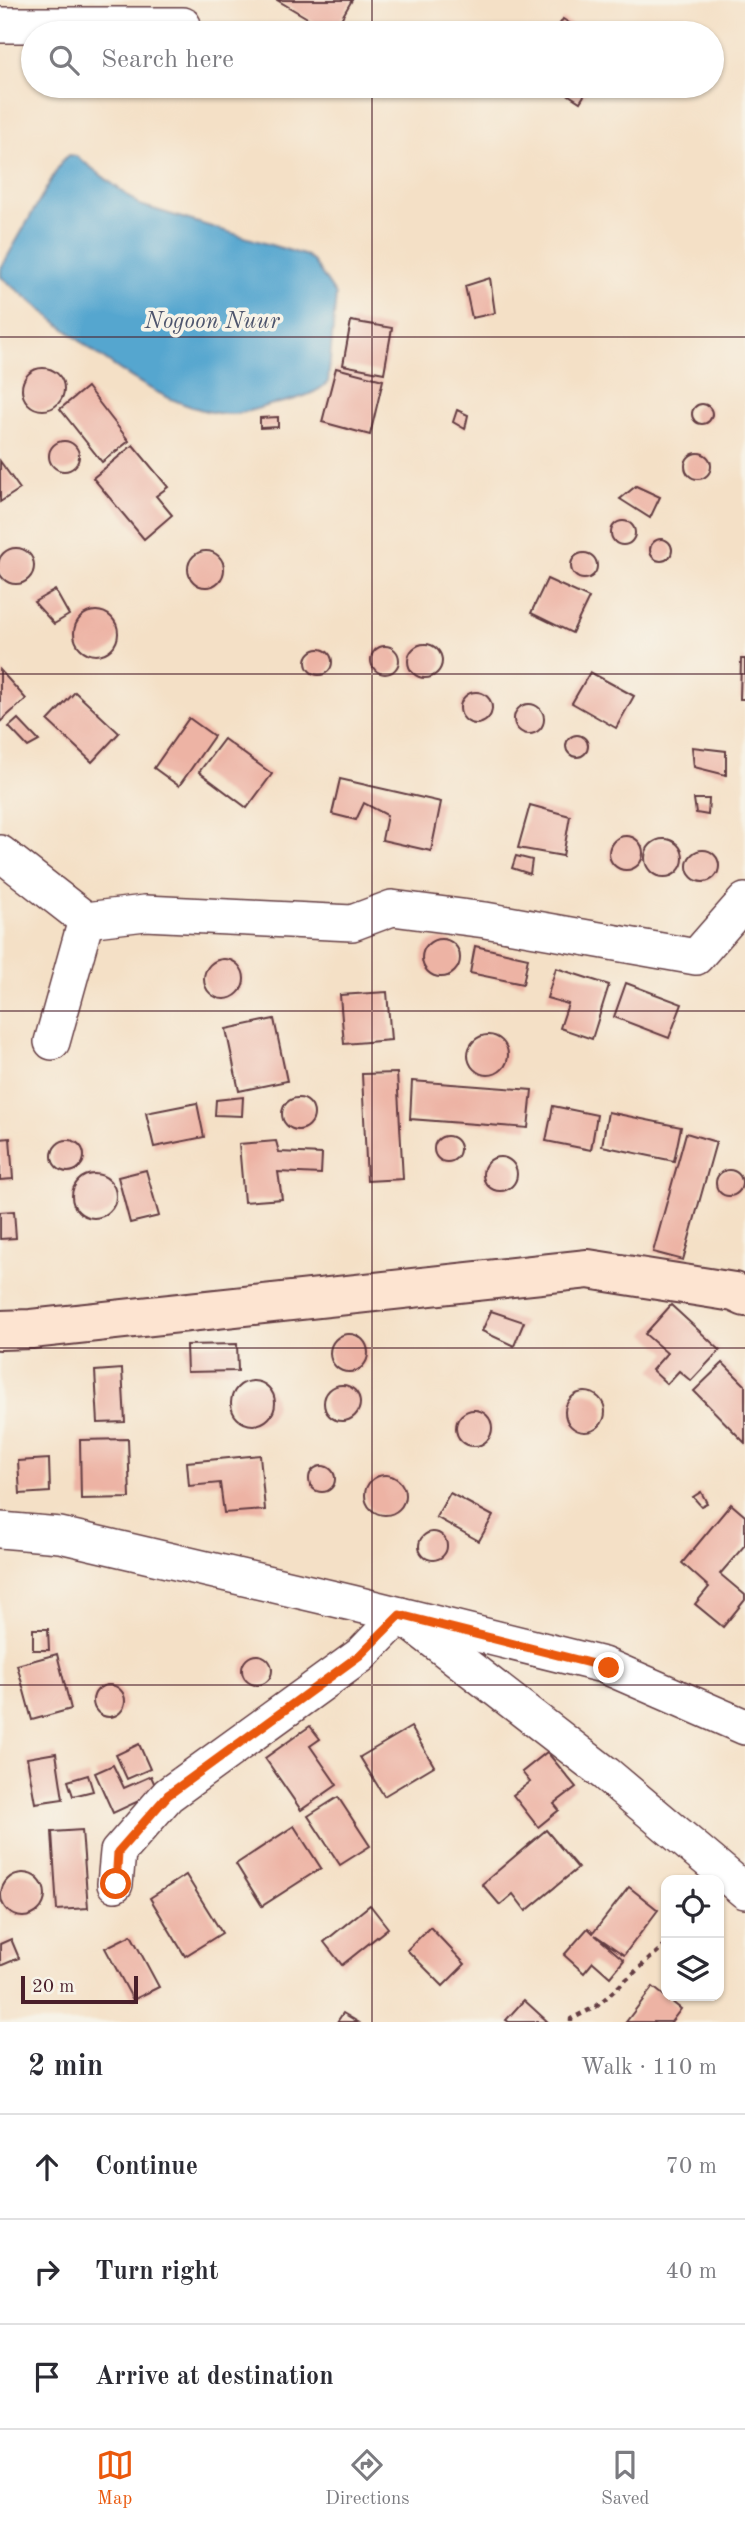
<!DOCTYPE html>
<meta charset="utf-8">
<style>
body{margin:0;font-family:"Old Standard TT",serif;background:#f7f7f7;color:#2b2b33}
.controls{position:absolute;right:21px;bottom:21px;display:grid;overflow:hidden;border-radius:14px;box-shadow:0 2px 5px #0004}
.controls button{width:63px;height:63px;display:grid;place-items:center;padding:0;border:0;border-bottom:2px solid #e1e1e2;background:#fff;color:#2b2b33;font:35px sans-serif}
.scale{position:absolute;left:21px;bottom:18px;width:117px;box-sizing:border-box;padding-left:7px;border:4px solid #4a1f2b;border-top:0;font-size:19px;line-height:24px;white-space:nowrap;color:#4a1f2b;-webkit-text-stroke:5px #f7f3e8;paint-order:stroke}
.stop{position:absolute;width:21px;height:21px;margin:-16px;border:5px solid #ea580c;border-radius:50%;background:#fff}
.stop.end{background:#ea580c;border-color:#fff;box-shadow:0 2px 7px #0008}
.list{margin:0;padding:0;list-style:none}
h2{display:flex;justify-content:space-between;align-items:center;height:91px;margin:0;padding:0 28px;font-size:30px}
h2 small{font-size:23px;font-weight:400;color:#7c7c81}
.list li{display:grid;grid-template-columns:46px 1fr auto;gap:21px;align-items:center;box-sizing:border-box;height:105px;padding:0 28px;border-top:2px solid #e1e1e2}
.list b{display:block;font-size:26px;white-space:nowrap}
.list em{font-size:23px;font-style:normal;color:#7c7c81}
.icon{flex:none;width:38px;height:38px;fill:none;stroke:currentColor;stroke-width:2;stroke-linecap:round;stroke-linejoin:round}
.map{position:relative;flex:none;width:745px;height:2022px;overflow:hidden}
.search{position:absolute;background:#fff;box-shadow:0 2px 5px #0004;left:21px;right:21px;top:21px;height:77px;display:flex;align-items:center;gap:18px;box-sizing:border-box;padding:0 24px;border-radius:38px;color:#7c7c81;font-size:26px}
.sheet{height:406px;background:#fff}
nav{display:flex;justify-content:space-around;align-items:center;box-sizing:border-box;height:98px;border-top:2px solid #e1e1e2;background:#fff;font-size:19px;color:#7c7c81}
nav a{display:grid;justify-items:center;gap:4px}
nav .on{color:#ea580c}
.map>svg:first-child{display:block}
.water{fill:#55a6cf;stroke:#50627d;stroke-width:2}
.building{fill:#edb3a4}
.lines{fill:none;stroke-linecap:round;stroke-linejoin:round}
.street-casing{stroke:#643c42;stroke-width:38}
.secondary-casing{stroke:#643c42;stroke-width:42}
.path{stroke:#643c42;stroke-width:4.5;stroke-dasharray:5 5;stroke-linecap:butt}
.street{stroke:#fff;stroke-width:35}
.secondary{stroke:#fde4d1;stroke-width:38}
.route{stroke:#ea580c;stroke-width:9}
.grid{fill:none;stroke:#4a1f2b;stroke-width:2;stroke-opacity:0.55}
.labels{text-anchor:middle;stroke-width:7;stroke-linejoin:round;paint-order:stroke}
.water-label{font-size:23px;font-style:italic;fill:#4e556d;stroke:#f7f3e8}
</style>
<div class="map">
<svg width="745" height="2022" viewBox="0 0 745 2022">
<rect width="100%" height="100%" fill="#f7f3e8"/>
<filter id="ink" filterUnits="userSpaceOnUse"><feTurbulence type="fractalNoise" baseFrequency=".0143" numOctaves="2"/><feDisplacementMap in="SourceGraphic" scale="14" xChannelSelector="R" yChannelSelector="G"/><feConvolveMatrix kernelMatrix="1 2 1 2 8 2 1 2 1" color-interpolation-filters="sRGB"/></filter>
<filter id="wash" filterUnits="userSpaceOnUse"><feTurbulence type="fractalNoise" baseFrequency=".00686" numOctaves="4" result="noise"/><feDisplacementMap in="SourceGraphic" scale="28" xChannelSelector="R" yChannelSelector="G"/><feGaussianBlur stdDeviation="1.57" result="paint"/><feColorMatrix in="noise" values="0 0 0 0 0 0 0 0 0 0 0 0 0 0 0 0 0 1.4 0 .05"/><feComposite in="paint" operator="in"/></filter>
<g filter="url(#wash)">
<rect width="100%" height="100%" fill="#f4e0c6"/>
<!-- water -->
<path class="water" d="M 69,155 L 76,156 L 140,205 L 307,256 L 313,261 L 336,295 L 328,382 C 317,394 290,401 274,404 C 260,407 242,415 227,414 C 148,409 62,324 1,277 L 1,268 L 62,161 Z"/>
<g id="blocks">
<!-- building -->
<g class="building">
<path d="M 277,0 L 352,0 L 333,33 Z"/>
<path d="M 563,19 L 585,33 L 554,33 Z"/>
<path d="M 555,86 L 590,86 L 580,102 Z"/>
<path d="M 490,278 L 495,313 L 472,318 L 465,286 Z"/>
<path d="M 351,321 L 392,328 L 384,373 L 343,365 Z"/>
<circle cx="43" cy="389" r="21"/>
<path d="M 336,368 L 383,380 L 370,435 L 322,422 Z"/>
<path d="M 87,387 L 129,441 L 102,462 L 60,409 Z"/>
<circle cx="702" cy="414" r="10"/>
<path d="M 457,410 L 468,415 L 465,429 L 453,422 Z"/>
<path d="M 278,417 L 278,427 L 260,428 L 260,418 Z"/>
<circle cx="64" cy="456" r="15"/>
<path d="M 133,445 L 168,487 L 156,496 L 172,515 L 144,539 L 93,478 Z"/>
<circle cx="698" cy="466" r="13"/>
<path d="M 0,461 L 20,489 L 0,502 Z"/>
<path d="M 636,486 L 660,497 L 650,518 L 620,499 Z"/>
<circle cx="623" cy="533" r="12"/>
<circle cx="661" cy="550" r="11"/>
<circle cx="16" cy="566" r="18"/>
<circle cx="206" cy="569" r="18"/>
<circle cx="584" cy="566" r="13"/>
<path d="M 547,579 L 589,598 L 572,633 L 531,613 Z"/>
<path d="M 55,590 L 69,615 L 54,624 L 34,602 Z"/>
<circle cx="96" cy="633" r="22"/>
<circle cx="425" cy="661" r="17"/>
<circle cx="385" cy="660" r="14"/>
<circle cx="319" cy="662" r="13"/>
<path d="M 741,659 L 745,659 L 745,699 L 740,699 Z"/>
<path d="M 0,670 L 26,699 L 0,722 Z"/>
<path d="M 590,672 L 634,696 L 616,728 L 572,703 Z"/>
<path d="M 75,692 L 119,733 L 92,762 L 48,721 Z"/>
<circle cx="476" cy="708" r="16"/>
<circle cx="529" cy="719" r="15"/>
<path d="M 189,718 L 214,736 L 179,786 L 154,768 Z"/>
<path d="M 18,719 L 39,741 L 28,747 L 9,727 Z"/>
<circle cx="577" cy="746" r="11"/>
<path d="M 224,739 L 272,774 L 247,808 L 199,772 Z"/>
<path d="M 692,747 L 726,751 L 726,775 L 694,767 Z"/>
<path d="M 340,779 L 441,802 L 431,851 L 382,840 L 387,815 L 364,803 L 356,820 L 332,814 Z"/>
<path d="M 694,799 L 709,799 L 708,815 L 696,813 Z"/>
<path d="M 530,805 L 570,816 L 563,856 L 518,848 Z"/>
<circle cx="626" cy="853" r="17"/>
<circle cx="664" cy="858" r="19"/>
<circle cx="703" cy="866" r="16"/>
<path d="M 516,856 L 532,860 L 530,874 L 512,868 Z"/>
<circle cx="441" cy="958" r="19"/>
<path d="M 475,946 L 528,958 L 523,984 L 470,973 Z"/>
<circle cx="224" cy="979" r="20"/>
<path d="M 556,968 L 609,985 L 592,1039 L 560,1028 L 568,1004 L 547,998 Z"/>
<path d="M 626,983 L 682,1004 L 669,1038 L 614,1017 Z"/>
<path d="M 387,992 L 391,1040 L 344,1044 L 340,995 Z"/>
<path d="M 274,1019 L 287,1081 L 239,1091 L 226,1029 Z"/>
<circle cx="488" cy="1055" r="20"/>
<path d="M 397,1073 L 403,1179 L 367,1181 L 362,1074 Z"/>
<path d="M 412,1081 L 532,1090 L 528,1128 L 410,1119 Z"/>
<path d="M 243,1097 L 242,1116 L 215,1115 L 216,1100 Z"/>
<circle cx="298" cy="1114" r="16"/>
<path d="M 197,1103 L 204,1137 L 154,1147 L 146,1113 Z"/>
<path d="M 553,1106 L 597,1115 L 591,1150 L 546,1141 Z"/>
<path d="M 608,1112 L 681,1127 L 674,1161 L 602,1146 Z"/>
<path d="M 686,1133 L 716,1142 L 683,1260 L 653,1252 Z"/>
<circle cx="447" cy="1149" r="13"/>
<path d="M 10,1138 L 13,1179 L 0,1180 L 0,1139 Z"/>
<circle cx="68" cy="1156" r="16"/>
<path d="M 276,1141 L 279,1152 L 322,1154 L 321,1174 L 278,1172 L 282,1199 L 244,1202 L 239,1144 Z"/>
<circle cx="500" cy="1174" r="17"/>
<circle cx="729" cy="1183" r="13"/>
<path d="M 146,1170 L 159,1216 L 130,1223 L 118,1177 Z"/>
<circle cx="94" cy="1196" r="22"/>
<path d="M 14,1211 L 16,1238 L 0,1239 L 0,1212 Z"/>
<path d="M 671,1305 L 720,1350 L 691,1381 L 679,1371 L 667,1384 L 652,1370 L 667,1353 L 645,1334 Z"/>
<path d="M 491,1311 L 524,1322 L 514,1346 L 482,1331 Z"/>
<circle cx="349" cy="1353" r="19"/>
<path d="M 237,1344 L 238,1371 L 187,1372 L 186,1345 Z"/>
<path d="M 723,1363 L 745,1385 L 745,1443 L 694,1391 Z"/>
<path d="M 122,1369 L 125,1422 L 98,1423 L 95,1371 Z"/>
<circle cx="253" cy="1403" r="22"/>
<circle cx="342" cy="1403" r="18"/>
<circle cx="585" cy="1412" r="20"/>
<circle cx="474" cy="1428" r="18"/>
<path d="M 128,1439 L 130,1498 L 81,1499 L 80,1440 Z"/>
<path d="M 260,1455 L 265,1510 L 224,1513 L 220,1483 L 189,1486 L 187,1462 Z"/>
<path d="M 49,1459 L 50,1492 L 20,1494 L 18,1461 Z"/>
<circle cx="322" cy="1479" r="13"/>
<circle cx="385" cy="1495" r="20"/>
<path d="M 701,1492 L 707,1503 L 701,1506 L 693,1497 Z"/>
<path d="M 450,1493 L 493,1516 L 479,1541 L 436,1517 Z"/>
<path d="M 731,1504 L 745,1516 L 745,1545 L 720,1574 L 745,1595 L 745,1600 L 723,1627 L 695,1604 L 709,1587 L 682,1563 Z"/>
<circle cx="433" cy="1546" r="14"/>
<path d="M 33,1629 L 48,1629 L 49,1650 L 33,1650 Z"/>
<path d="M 57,1654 L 71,1709 L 32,1720 L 17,1665 Z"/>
<circle cx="257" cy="1670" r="15"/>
<circle cx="109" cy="1701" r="16"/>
<path d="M 310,1726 L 320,1739 L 310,1746 L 337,1785 L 301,1810 L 265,1758 Z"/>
<path d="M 411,1727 L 434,1766 L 384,1796 L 360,1757 Z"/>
<path d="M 139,1744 L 150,1769 L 127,1779 L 116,1755 Z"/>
<path d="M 547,1752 L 576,1787 L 554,1804 L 559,1810 L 538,1827 L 513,1795 L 530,1782 L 522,1772 Z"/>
<path d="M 56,1753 L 63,1799 L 35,1803 L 27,1758 Z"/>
<path d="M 113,1765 L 124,1788 L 151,1776 L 158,1792 L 113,1813 L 95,1773 Z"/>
<path d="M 88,1775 L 93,1791 L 73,1796 L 68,1781 Z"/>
<path d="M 338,1797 L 370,1846 L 340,1865 L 308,1816 Z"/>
<path d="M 294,1826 L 321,1868 L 262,1906 L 236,1864 Z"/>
<path d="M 82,1830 L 88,1908 L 57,1910 L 52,1832 Z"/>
<path d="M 546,1830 L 578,1868 L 526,1911 L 513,1894 L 500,1905 L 482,1884 Z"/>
<circle cx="23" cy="1895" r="22"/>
<path d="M 186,1875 L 222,1933 L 185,1956 L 150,1898 Z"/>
<path d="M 629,1887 L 658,1910 L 624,1955 L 595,1935 L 624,1960 L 610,1977 L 593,1962 L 584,1973 L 564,1955 L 588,1928 L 593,1933 Z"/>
<path d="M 370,1905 L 388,1928 L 342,1965 L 324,1942 Z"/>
<path d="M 430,1927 L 465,1964 L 443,1986 L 407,1950 Z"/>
<path d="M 131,1935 L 159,1987 L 133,2000 L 105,1948 Z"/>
<path d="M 11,1939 L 19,1958 L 0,1966 L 0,1944 Z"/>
<path d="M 653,1987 L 681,2009 L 671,2022 L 626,2022 Z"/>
<path d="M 524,2000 L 548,2022 L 509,2022 L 506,2020 Z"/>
<path d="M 343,2013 L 358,2022 L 337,2022 Z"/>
</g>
</g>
</g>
<g filter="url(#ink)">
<use href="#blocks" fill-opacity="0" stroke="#643c42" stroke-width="2"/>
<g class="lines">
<!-- street casing -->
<g class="street-casing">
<g id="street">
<path d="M 0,25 L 183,25"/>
<path d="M 0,853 L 86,920 L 145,913 L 352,923 L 392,908 L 485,920 L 696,957 L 745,901"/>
<path d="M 52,1042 L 86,920"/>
<path d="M 0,1530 L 60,1535 L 352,1603 L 603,1665 L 745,1727"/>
<path d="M 411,1623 L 606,1774 L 745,1891"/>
<path d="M 115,1884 L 118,1852 L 168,1795 L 361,1655 L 400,1615"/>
</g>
</g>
<!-- secondary casing -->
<g class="secondary-casing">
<path id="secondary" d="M 0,1330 L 31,1329 L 588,1269 L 734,1292 L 745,1297"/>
</g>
<!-- path -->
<path class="path" d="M 571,2022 L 571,2019 L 597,2006 L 666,1944"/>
<!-- street -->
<use href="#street" class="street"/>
<!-- secondary -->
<use href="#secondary" class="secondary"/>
</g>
</g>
<g class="lines" filter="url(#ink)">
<!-- route -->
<path class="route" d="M 116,1884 L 118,1852 L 168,1795 L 360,1655 L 400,1615 L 609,1668"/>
</g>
<!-- grid -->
<path class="grid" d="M 372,0 L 372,33M 372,86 L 372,2022M 0,337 L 745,337M 0,674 L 745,674M 0,1011 L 745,1011M 0,1348 L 745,1348M 0,1685 L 745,1685"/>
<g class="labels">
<!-- water labels -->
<g class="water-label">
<text x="212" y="328">Nogoon Nuur</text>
</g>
</g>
</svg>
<div class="controls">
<button><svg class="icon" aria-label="locate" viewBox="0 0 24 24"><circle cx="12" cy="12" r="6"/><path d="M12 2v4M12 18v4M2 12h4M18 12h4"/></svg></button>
<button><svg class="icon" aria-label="layers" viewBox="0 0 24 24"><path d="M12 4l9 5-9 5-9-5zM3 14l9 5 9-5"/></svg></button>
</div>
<div class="scale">20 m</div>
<div class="stop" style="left:116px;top:1884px"></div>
<div class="stop end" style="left:609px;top:1668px"></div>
<div class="search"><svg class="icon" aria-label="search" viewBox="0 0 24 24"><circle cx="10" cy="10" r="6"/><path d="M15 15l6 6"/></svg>Search here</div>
</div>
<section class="sheet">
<h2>2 min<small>Walk · 110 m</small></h2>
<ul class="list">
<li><svg class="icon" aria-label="ahead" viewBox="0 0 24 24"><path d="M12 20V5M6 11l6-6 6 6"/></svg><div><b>Continue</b></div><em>70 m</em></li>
<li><svg class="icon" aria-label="right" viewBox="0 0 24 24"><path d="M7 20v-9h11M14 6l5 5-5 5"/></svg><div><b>Turn right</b></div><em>40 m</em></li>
<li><svg class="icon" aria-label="arrive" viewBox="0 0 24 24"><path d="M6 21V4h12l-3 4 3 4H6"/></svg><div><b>Arrive at destination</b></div></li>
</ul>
</section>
<nav>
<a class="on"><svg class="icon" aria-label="map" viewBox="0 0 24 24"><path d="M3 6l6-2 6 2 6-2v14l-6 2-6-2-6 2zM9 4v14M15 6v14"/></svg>Map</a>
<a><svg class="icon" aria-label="directions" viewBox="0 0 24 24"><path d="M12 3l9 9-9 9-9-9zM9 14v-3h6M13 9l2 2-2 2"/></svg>Directions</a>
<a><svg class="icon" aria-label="saved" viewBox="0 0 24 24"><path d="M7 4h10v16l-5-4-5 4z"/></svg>Saved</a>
</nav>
